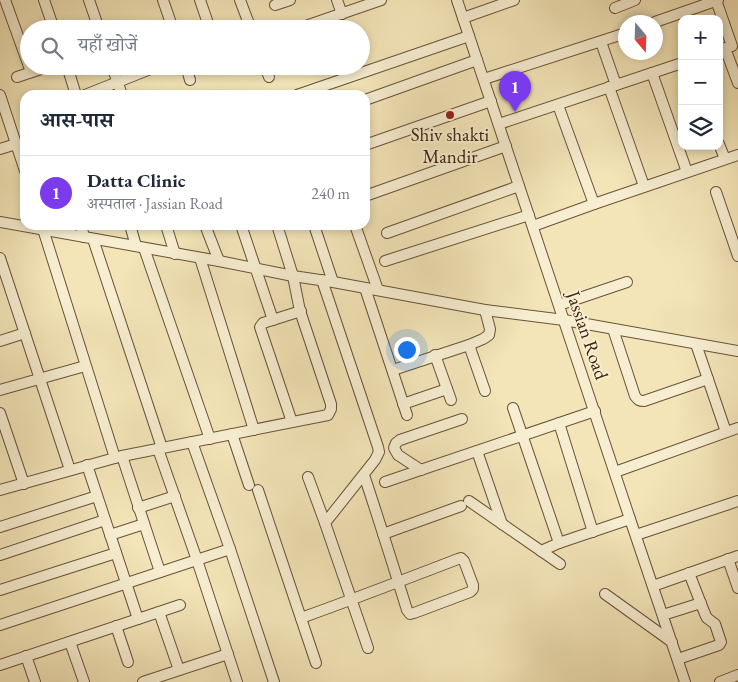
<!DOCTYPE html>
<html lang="hi">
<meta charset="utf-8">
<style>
body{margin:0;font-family:"EB Garamond","Noto Serif Devanagari",serif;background:#f2f2f3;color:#1f2937}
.controls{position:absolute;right:15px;top:15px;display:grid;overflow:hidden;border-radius:10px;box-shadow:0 2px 8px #0003}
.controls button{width:45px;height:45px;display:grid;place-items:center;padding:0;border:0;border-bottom:1px solid #e0e1e3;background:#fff;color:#1f2937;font:25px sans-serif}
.compass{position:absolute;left:618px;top:15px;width:45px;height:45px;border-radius:50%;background:#fff;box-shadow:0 2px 8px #0003;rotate:161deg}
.you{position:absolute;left:406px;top:349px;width:18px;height:18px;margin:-12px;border:4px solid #fff;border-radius:50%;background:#1a73e8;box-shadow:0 0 0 8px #1a73e833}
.badge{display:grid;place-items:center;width:32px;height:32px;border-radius:50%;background:#7c3aed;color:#fff;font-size:16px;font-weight:700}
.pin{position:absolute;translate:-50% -41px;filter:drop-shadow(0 1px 2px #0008)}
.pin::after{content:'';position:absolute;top:26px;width:18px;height:15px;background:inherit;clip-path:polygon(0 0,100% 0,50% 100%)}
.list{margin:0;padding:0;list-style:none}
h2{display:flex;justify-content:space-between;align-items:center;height:65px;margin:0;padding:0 20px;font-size:21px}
h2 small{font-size:16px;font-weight:400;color:#747a83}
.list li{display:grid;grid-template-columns:32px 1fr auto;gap:15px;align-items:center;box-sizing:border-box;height:75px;padding:0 20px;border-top:1px solid #e0e1e3}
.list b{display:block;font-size:19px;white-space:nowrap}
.list p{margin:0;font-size:16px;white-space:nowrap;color:#747a83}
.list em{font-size:16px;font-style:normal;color:#747a83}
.icon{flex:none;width:28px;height:28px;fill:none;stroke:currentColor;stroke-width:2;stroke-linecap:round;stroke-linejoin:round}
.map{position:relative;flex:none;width:738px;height:682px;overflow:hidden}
.search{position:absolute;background:#fff;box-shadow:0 2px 8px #0003;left:20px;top:20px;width:350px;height:55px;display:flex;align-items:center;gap:12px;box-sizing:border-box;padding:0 18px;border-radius:28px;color:#747a83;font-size:19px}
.panel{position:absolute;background:#fff;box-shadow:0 2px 8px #0003;left:20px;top:90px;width:350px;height:140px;border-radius:15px}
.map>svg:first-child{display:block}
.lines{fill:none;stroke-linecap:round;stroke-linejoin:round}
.minor-casing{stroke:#695238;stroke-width:12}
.minor{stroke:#f7eed1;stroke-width:10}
.poi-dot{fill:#8f2418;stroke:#f7eed1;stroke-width:2}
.labels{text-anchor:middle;stroke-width:4;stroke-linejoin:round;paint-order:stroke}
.poi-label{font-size:19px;fill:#3b210e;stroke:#f7eed1}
.street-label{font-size:19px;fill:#3b210e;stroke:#f7eed1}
</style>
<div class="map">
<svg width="738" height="682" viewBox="0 0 738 682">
<rect width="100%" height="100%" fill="#f3e5b8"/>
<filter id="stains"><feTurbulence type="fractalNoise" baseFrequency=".004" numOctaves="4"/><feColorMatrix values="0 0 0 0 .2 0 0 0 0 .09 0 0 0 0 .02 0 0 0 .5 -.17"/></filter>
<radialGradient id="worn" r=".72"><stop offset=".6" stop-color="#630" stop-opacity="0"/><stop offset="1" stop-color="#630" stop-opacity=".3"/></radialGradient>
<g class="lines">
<!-- minor casing -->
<g class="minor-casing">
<g id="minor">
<path d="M 5,0 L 31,72"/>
<path d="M 44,0 L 54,29"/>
<path d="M 89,0 L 99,29"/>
<path d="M 163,0 L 173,29"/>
<path d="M 200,0 L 210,29"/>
<path d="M 240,0 L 251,29"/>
<path d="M 337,0 L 342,14"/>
<path d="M 457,0 L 630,519 L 685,682"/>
<path d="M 716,0 L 732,46"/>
<path d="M 275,5 L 290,0"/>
<path d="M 615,8 L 635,0"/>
<path d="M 463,18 L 514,0"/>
<path d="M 655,22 L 718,0"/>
<path d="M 297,29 L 381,0"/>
<path d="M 601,42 L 616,85"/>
<path d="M 725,48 L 738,83"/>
<path d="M 67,66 L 76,95"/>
<path d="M 112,66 L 122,95"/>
<path d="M 186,66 L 190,80"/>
<path d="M 223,66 L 224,68"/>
<path d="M 265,66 L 269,77"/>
<path d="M 652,73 L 687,172"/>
<path d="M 17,77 L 50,66"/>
<path d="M 484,79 L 626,33"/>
<path d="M 609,87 L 644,186"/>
<path d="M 0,95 L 25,171"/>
<path d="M 85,95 L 158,66"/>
<path d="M 297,95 L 469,36"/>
<path d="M 365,100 L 477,60"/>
<path d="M 558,105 L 594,204"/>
<path d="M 499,124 L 682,63"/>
<path d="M 719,144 L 725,159"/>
<path d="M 365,145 L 491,101"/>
<path d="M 0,149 L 16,144"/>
<path d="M 716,192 L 738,256"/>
<path d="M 365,196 L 506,146"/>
<path d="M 0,222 L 219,261 L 293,276 L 333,282 L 485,310 L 564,320 L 738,351"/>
<path d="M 81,225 L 84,237"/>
<path d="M 130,225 L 136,246"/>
<path d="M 166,225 L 175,254"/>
<path d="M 205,225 L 219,261"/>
<path d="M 241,225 L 273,320"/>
<path d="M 314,225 L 333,282"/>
<path d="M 355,225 L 378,290"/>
<path d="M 42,226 L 115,458"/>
<path d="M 533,226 L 594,204 L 738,155"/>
<path d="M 387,233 L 519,186"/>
<path d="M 93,239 L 162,448"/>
<path d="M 144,248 L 210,439"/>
<path d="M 0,258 L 70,470"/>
<path d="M 200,258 L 254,430"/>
<path d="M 385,261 L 529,215"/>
<path d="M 322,280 L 378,447 L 379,452 L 375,460 L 325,523 L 368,648"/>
<path d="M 365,288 L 407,415"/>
<path d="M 559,305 L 627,282"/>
<path d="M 613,329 L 635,396 C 638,400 639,401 644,401 L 708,379"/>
<path d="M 0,341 L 25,333"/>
<path d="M 696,344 L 726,432"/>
<path d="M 469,345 L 485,391"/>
<path d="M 435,355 L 451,400"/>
<path d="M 393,370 L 469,345 L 483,339 L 489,335 L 490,329 L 485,310"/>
<path d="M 0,390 L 85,366"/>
<path d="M 403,404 L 447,389"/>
<path d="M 513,408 L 559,543"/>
<path d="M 0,413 L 24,484"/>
<path d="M 292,422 L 260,327 L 263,323 L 301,311"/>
<path d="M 559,423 L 593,532"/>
<path d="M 232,434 L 249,485"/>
<path d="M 192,442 L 230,549 L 274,682"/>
<path d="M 158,449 L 197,560 L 237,682"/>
<path d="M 477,451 L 502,524"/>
<path d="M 122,456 L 160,572"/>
<path d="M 87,465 L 138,619"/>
<path d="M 421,470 L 398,455 L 394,448 L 396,443 L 400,440 L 462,419"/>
<path d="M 615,472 L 738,428"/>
<path d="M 308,477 L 325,523"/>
<path d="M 385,482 L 595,411"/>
<path d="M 0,490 L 122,456 L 328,415 L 331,409 L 331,404 L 300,311 L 293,276 L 277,225"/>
<path d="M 258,490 L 316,663"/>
<path d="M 469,501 L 560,564"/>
<path d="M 138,508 L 175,496"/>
<path d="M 0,527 L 97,496"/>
<path d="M 383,534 L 461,506"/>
<path d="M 110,535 L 144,524"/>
<path d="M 636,535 L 738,501"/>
<path d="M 541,551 L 559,543 L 630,519"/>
<path d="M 0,555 L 105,520"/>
<path d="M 728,559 L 738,588"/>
<path d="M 653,586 L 738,556"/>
<path d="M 0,590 L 116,553"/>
<path d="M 605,594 L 672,642"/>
<path d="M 159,612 L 179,670"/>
<path d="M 663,615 L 701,603"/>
<path d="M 301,618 C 354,599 406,579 458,559 L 461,558 L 464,561 L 473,585 L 473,589 L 470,592 L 414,613 L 410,614 L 407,610 C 393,565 379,520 364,475"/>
<path d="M 0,625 L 230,549"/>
<path d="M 116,626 L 128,662"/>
<path d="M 70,642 L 84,682"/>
<path d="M 26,656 L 35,682"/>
<path d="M 678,659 L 719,645 L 721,642 L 715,624 L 707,618 L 705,614 L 689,573"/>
<path d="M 0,665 L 180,605"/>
<path d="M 143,682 L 228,654"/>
<path d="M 720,682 L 738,675"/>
</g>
</g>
<!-- minor -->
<use href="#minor" class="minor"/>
</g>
<!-- markers -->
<circle class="poi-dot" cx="450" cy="115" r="5"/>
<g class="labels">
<!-- poi labels -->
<g class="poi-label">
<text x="450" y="141">Shiv shakti<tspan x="450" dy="22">Mandir</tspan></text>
</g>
<!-- street labels -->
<g class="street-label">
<text transform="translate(588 335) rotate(71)" y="7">Jassian Road</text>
</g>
</g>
<rect width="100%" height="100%" filter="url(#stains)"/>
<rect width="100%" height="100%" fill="url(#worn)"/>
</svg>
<div class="controls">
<button>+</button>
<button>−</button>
<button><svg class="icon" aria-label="layers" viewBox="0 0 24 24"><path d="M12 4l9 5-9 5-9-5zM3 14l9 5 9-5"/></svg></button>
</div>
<svg class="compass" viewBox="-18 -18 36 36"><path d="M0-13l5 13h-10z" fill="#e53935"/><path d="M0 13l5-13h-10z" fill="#747a83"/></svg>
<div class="you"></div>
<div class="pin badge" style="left:515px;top:112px">1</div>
<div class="search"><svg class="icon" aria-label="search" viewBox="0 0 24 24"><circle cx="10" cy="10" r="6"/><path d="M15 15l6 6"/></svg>यहाँ खोजें</div>
<section class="panel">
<h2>आस-पास<small></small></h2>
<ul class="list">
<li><span class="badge">1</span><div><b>Datta Clinic</b><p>अस्पताल · Jassian Road</p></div><em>240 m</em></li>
</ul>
</section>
</div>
